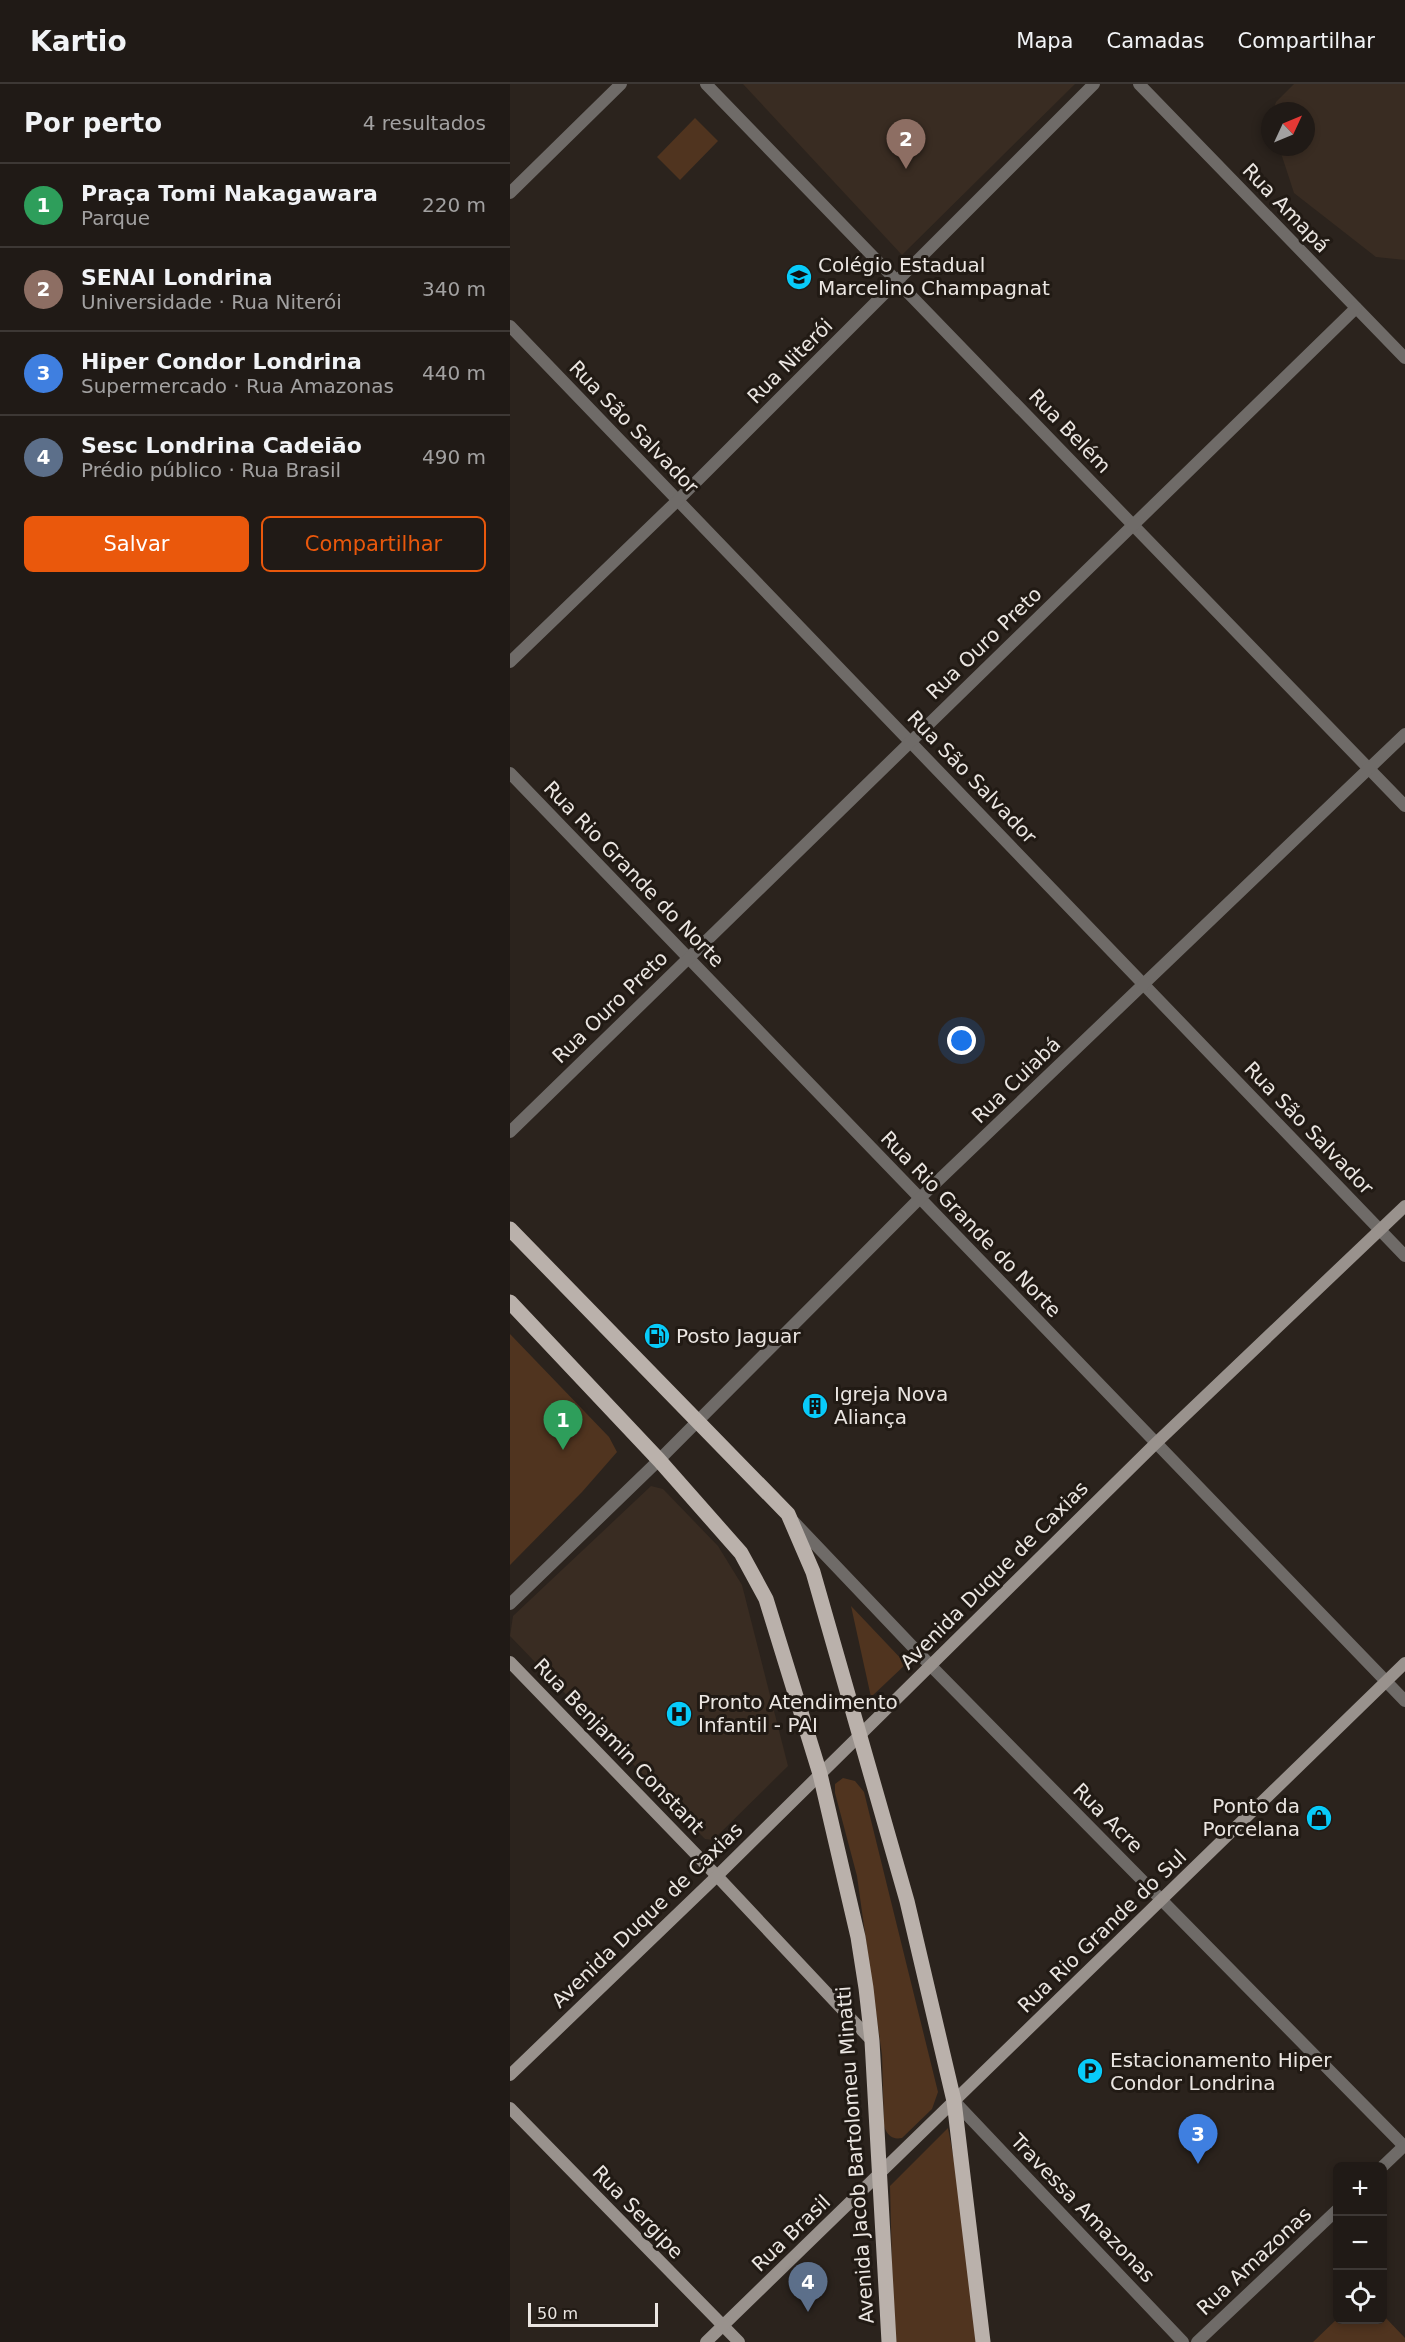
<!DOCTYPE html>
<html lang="pt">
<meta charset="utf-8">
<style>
body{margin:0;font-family:"DejaVu Sans",sans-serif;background:#2d2723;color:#f1f3f6}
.controls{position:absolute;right:18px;bottom:18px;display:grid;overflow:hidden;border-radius:9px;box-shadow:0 3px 9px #0003}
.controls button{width:54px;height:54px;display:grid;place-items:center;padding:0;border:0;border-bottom:2px solid #3d3835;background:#201a16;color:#f1f3f6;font:30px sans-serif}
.compass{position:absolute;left:751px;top:18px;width:54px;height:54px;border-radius:50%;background:#201a16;box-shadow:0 3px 9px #0003;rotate:46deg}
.scale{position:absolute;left:18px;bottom:15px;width:130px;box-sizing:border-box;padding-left:6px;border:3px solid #ebe6e2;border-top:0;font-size:16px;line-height:21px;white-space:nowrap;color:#ebe6e2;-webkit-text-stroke:4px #211a14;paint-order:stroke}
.you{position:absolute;left:452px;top:957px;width:21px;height:21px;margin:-15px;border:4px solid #fff;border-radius:50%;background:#1a73e8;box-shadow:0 0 0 9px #1a73e833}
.badge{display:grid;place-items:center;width:39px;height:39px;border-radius:50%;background:#ea580c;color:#fff;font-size:20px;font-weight:700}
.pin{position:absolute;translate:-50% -50px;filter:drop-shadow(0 2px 3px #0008)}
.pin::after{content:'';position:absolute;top:32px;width:21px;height:18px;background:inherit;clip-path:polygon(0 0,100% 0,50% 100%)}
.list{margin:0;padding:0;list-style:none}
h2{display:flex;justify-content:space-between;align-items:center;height:78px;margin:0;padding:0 24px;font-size:26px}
h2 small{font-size:20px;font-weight:400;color:#a2a1a1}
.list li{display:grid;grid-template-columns:39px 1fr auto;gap:18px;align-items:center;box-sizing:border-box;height:84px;padding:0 24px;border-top:2px solid #3d3835}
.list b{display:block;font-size:22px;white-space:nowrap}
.list p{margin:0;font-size:20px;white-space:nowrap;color:#a2a1a1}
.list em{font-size:20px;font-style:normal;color:#a2a1a1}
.actions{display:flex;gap:12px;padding:18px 24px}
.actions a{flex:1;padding:14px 0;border:2px solid #ea580c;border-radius:9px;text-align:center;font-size:21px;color:#ea580c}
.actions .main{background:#ea580c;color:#fff}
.icon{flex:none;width:33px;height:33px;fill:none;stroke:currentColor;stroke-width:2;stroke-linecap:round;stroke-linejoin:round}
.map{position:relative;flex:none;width:895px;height:2258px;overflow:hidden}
header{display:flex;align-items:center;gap:36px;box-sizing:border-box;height:84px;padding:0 30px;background:#201a16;border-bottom:2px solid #3d3835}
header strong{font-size:28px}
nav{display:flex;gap:33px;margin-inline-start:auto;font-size:21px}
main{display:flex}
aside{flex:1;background:#201a16}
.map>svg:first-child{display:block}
.built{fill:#392c22}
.green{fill:#50341f}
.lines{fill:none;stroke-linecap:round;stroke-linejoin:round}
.street{stroke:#6f6b68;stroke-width:12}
.secondary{stroke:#99928d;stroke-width:12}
.primary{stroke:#bab1ab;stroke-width:15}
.labels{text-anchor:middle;stroke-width:6;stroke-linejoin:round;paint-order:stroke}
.street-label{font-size:20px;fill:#ebe6e2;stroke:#211a14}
.poi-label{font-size:20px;fill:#ebe6e2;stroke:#211a14;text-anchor:start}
</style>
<header>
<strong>Kartio</strong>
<nav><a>Mapa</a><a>Camadas</a><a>Compartilhar</a></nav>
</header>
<main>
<aside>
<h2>Por perto<small>4 resultados</small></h2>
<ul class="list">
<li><span class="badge" style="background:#2e9e5b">1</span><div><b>Praça Tomi Nakagawara</b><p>Parque</p></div><em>220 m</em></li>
<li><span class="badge" style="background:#8d6e63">2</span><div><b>SENAI Londrina</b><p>Universidade · Rua Niterói</p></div><em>340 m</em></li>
<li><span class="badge" style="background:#3f7fe0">3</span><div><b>Hiper Condor Londrina</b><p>Supermercado · Rua Amazonas</p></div><em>440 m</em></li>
<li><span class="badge" style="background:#5c6f8a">4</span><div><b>Sesc Londrina Cadeião</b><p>Prédio público · Rua Brasil</p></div><em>490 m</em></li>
</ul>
<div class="actions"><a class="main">Salvar</a><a>Compartilhar</a></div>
</aside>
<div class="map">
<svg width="895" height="2258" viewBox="0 0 895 2258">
<rect width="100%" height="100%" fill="#2b231d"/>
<!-- built -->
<g class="built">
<path d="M 233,0 L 565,0 L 392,171 Z"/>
<path d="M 784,0 L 895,0 L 895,176 L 866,173 L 784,109 L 769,63 L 796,63 L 796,27 L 763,27 L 766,18 Z"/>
<path d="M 141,1402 L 153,1405 L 208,1462 L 232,1501 L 278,1682 L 203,1756 L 195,1755 L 0,1552 L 3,1532 Z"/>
</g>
<!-- green -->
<g class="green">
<path d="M 185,34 L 208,57 L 170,96 L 147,73 Z"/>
<path d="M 0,1250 L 99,1353 L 107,1368 L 72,1408 L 0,1481 Z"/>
<path d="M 341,1522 L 396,1580 L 361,1613 Z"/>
<path d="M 333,1694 L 345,1697 L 354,1708 L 428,2008 L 422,2025 L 392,2054 C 382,2056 377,2051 374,2042 L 372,1971 L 347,1792 L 325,1709 L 325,1700 Z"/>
<path d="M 438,2044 L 453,2124 L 466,2258 L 384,2258 L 380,2102 Z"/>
<path d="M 873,2231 L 895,2254 L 895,2258 L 803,2258 L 827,2235 L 872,2236 Z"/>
</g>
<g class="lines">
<!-- street -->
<g class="street">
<path d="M 196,0 L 895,722"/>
<path d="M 629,0 L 895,274"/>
<path d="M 0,109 L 111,0"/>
<path d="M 0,242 L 895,1172"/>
<path d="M 0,578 L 168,416 L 584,0"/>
<path d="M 0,689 L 895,1617"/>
<path d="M 0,1048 L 846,224"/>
<path d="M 284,1438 L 421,1582 L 895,2063"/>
<path d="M 0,1520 L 149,1376 L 410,1114 L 895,650"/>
<path d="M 444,2017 L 673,2258"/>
<path d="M 872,2083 L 895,2061"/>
<path d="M 687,2258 L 828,2125"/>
</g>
<!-- secondary -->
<g class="secondary">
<path d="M 0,1578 L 207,1792 L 362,1957"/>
<path d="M 0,1991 L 207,1792 L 645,1360 L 895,1122"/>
<path d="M 0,2024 L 229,2258"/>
<path d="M 196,2258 L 895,1579"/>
</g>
<!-- primary -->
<g class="primary">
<path d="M 0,1145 L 278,1430 L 303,1488 L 397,1817 L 444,2017 L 473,2258"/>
<path d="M 0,1218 L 149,1376 L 231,1469 L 256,1515 L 310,1690 L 348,1853 L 356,1904 L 362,1957 L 379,2258"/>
</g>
</g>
<!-- icons -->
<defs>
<g id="school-disc" transform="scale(1.35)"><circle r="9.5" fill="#08cbfa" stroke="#211a14"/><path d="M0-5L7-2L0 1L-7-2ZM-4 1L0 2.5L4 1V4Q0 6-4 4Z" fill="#111"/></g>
<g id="fuel-disc" transform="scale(1.35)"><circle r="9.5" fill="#08cbfa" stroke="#211a14"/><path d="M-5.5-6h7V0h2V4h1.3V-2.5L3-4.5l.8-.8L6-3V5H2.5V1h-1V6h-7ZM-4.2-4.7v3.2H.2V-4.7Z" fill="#111"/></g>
<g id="building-disc" transform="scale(1.35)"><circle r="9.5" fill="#08cbfa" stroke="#211a14"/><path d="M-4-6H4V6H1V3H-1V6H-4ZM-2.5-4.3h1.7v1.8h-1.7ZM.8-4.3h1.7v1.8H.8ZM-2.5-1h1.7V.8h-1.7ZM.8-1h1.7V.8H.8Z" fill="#111"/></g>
<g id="hospital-disc" transform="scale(1.35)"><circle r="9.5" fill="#08cbfa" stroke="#211a14"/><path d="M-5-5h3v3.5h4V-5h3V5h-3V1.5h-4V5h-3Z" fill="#111"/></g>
<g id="shop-disc" transform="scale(1.35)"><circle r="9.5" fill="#08cbfa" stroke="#211a14"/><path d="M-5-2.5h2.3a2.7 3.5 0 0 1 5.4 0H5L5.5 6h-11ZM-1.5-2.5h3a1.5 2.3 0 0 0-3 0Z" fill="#111"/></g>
<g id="parking-disc" transform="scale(1.35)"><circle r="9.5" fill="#08cbfa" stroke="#211a14"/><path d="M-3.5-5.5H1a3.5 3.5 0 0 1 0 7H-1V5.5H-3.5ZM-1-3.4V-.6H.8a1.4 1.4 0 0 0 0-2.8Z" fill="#111"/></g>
</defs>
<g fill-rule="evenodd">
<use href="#school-disc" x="289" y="193"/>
<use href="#fuel-disc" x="147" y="1252"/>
<use href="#building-disc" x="305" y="1322"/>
<use href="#hospital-disc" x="169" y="1630"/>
<use href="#shop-disc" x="809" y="1734"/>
<use href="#parking-disc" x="580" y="1987"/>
</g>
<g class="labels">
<!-- street labels -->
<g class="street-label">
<text transform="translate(776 124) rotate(46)" y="7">Rua Amapá</text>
<text transform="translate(280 277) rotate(-45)" y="7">Rua Niterói</text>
<text transform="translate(124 343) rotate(46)" y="7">Rua São Salvador</text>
<text transform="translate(560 347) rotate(46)" y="7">Rua Belém</text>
<text transform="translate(474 559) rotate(-44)" y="7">Rua Ouro Preto</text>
<text transform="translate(462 693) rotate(46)" y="7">Rua São Salvador</text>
<text transform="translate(124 790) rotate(46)" y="7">Rua Rio Grande do Norte</text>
<text transform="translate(100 923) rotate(-44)" y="7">Rua Ouro Preto</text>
<text transform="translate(506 996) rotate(-44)" y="7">Rua Cuiabá</text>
<text transform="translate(799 1044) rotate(46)" y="7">Rua São Salvador</text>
<text transform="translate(461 1140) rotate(46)" y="7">Rua Rio Grande do Norte</text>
<text transform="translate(484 1491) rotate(-45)" y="7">Avenida Duque de Caxias</text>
<text transform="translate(109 1662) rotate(46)" y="7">Rua Benjamin Constant</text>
<text transform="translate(598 1734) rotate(45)" y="7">Rua Acre</text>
<text transform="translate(137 1831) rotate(-44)" y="7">Avenida Duque de Caxias</text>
<text transform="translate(592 1847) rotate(-44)" y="7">Rua Rio Grande do Sul</text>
<text transform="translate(345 2071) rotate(-94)" y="7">Avenida Jacob Bartolomeu Minatti</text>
<text transform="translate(573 2124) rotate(46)" y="7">Travessa Amazonas</text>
<text transform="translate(128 2128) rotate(46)" y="7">Rua Sergipe</text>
<text transform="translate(281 2149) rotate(-44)" y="7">Rua Brasil</text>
<text transform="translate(744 2177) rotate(-43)" y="7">Rua Amazonas</text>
</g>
<!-- poi labels -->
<g class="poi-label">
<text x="308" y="188">Colégio Estadual<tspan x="308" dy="23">Marcelino Champagnat</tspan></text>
<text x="166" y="1259">Posto Jaguar</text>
<text x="324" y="1317">Igreja Nova<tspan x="324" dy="23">Aliança</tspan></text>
<text x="188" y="1625">Pronto Atendimento<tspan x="188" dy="23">Infantil - PAI</tspan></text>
<text x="790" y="1729" text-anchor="end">Ponto da<tspan x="790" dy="23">Porcelana</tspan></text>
<text x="600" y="1983">Estacionamento Hiper<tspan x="600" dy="23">Condor Londrina</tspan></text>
</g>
</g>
</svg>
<div class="controls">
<button>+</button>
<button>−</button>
<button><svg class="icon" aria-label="locate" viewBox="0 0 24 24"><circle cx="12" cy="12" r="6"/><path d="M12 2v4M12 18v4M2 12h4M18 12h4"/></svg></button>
</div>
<svg class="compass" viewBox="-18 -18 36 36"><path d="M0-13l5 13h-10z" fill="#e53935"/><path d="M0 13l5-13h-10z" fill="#a2a1a1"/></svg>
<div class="scale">50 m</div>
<div class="you"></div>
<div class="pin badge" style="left:53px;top:1366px;background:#2e9e5b">1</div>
<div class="pin badge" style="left:396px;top:85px;background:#8d6e63">2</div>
<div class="pin badge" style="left:688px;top:2080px;background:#3f7fe0">3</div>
<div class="pin badge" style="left:298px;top:2228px;background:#5c6f8a">4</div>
</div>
</main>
